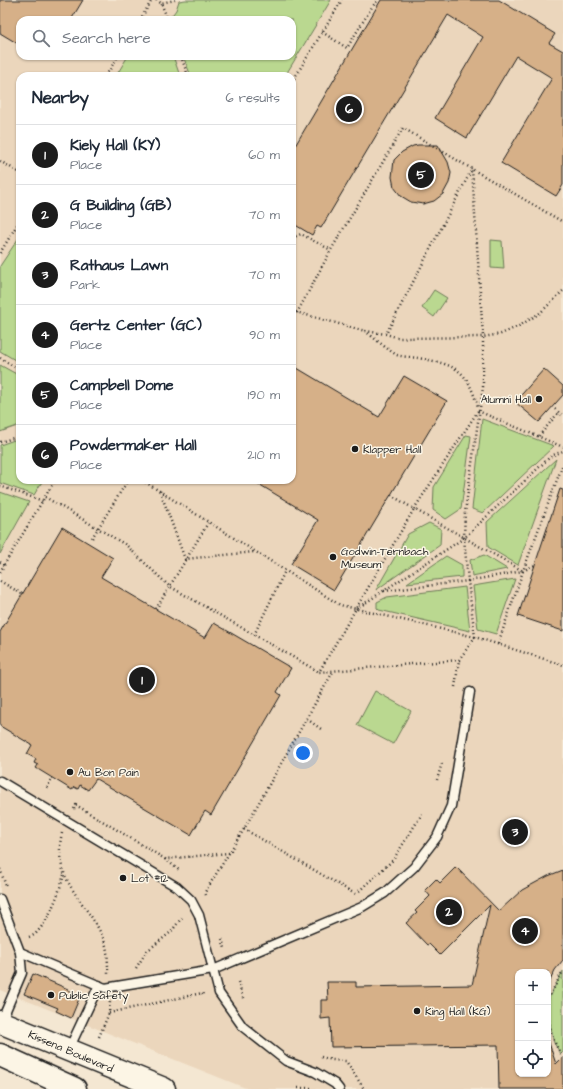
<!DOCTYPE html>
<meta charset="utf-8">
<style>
body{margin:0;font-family:"Architects Daughter",sans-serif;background:#f6f6f7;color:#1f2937}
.controls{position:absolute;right:12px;bottom:12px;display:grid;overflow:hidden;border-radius:8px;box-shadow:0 1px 3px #0004}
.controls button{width:36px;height:36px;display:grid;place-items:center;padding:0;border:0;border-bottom:1px solid #e0e1e3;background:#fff;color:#1f2937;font:20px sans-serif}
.you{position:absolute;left:303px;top:753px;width:14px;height:14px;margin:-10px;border:3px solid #fff;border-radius:50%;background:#1a73e8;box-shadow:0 0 0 6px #1a73e833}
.badge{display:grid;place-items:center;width:26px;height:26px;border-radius:50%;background:#1c1c1c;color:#fff;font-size:13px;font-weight:700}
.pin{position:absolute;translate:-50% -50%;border:2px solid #fff;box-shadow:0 1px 4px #0006}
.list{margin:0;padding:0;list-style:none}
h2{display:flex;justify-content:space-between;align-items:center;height:52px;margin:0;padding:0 16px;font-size:17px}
h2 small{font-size:13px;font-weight:400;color:#747a83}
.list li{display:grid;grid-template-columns:26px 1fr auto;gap:12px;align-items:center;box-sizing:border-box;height:60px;padding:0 16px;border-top:1px solid #e0e1e3}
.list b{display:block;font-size:15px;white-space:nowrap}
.list p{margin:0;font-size:13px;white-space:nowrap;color:#747a83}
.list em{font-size:13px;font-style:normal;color:#747a83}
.icon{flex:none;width:22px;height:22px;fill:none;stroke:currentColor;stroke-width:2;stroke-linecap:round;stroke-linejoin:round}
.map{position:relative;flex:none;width:563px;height:1089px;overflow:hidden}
.search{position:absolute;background:#fff;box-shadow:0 1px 3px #0004;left:16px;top:16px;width:280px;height:44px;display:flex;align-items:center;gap:10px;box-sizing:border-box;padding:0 14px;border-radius:12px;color:#747a83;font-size:15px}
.panel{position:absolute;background:#fff;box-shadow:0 1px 3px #0004;left:16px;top:72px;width:280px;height:412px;border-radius:12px}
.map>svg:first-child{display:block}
.built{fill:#ebd6bc;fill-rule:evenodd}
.green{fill:#bad890;stroke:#6b7a56}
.building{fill:#d6b088;stroke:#1c1c1c}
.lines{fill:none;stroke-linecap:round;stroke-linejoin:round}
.lane-casing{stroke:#1c1c1c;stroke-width:11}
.secondary-casing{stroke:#1c1c1c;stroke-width:25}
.path{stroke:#1c1c1c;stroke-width:2.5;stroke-dasharray:1 3;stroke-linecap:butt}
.lane{stroke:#fcf5e5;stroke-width:8}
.secondary{stroke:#fcf5e5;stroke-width:22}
.poi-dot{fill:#1c1c1c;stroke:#fcf5e5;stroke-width:1.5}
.labels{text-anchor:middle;stroke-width:3;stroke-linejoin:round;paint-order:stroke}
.poi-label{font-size:11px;fill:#1c1c1c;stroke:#fcf5e5;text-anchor:start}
.street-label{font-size:11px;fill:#1c1c1c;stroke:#fcf5e5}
</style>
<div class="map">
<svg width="563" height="1089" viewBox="0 0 563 1089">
<rect width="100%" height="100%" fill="#f4e7d2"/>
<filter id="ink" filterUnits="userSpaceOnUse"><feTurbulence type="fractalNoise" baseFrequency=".025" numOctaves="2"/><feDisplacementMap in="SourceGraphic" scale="8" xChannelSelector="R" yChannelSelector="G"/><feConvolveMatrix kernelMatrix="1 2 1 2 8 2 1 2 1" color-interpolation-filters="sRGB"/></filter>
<g filter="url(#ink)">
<!-- built -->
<path class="built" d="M 0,0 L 563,0 L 563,1089 L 248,1089 L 0,990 ZM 20,20 L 292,20 L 292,56 L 20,56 ZM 20,76 L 292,76 L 292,480 L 20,480 ZM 518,972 L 548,972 L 548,1074 L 518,1074 Z"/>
<!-- green -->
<g class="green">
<path d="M 185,0 L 331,0 L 285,76 L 191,76 L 183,56 L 292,56 L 292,20 L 170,20 L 170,18 L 176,10 L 179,1 Z"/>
<path d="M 128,56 L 173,56 L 180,76 L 116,76 Z"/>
<path d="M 20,236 L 20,363 L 0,351 L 0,266 Z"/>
<path d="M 491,240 L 502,241 L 504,269 L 491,268 Z"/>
<path d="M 434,290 L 447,298 L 434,317 L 422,308 Z"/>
<path d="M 0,365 L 20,376 L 20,425 L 0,432 Z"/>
<path d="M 482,419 L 554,446 L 483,513 L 472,509 Z"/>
<path d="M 466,435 L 471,436 L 461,509 L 446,519 L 433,510 L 434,487 Z"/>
<path d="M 20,438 L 20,480 L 43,480 L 34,495 L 0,483 L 0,445 Z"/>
<path d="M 556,459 L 518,565 L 488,547 L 487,522 Z"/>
<path d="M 0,492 L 29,502 L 0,554 Z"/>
<path d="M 429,523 L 441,529 L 440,545 L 376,590 L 408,534 Z"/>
<path d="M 484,555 L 507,569 L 472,576 L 470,560 Z"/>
<path d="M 446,556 L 462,565 L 462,577 L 407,583 Z"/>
<path d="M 515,579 L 496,634 L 478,629 L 473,586 Z"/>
<path d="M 465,587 L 470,631 L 379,610 L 377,608 L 377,602 L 387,597 Z"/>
<path d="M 375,691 L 411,711 L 393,744 L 357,725 Z"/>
<path d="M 563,971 L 563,1052 L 561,1054 L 554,1043 L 549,1020 L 548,999 Z"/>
</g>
<!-- building -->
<g class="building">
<path d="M 0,0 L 83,0 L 71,20 L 20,20 L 20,45 L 0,33 Z"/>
<path d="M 381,0 L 499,0 L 555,34 L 549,43 L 563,51 L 563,185 L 556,196 L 501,163 L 552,78 L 516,56 L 467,138 L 435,118 L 483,37 L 448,15 L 321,228 L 317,226 L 312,235 L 292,223 L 292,151 Z"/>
<path d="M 418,145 L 438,145 L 448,162 L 451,173 L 449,183 L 443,194 L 434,201 L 423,204 L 411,202 L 401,196 L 394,187 L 392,177 L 394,160 L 402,152 L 413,146 Z"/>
<path d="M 292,365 L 379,417 L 404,376 L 447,401 L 334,590 L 291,564 L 318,520 L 252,480 L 292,480 Z"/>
<path d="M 544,369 L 563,386 L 563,395 L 539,422 L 515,402 Z"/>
<path d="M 560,489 L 563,490 L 563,631 L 518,616 Z"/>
<path d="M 62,527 L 113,558 L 101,577 L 205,638 L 214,623 L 291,668 L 277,692 L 281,695 L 211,815 L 205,811 L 191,835 L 96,779 L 88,790 L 80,785 L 78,789 L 74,787 L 72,790 L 36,768 L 38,765 L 34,763 L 36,759 L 27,754 L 32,745 L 0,726 L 0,632 Z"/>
<path d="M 456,867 L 499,911 L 522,890 L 548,876 L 563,870 L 563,960 L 555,970 L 548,985 L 548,972 L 518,972 L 518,1074 L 548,1074 L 548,1040 L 556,1064 L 563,1057 L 563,1089 L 499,1089 L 498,1045 L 331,1047 L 330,1018 L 321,1019 L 321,1000 L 328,1000 L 327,982 L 356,982 L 356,987 L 472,985 L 490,905 L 440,955 L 429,944 L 427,945 L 406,923 L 417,913 L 415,911 L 430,896 L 425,890 L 436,879 L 440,883 Z"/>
<path d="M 33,974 L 68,989 L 68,990 L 75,993 L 74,996 L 79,999 L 71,1018 L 56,1011 L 58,1008 L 24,994 Z"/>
</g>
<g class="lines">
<!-- lane casing -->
<g class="lane-casing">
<g id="lane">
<path d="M 0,781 L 177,887 L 191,900 L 199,915 L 219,993 L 243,1027 L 286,1061 L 315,1072 L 335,1084 L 339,1089"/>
<path d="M 0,899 L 20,952 L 22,973 L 1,1022"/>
<path d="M 20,952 L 105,988 L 213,970 L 362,907 L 385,893 L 414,867 L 437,837 L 451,806 L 470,692"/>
<path d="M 69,1049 L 99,985"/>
</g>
</g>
<!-- secondary casing -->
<g class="secondary-casing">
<g id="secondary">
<path d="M 0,1022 L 164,1089"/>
<path d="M 0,1055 L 75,1089"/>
</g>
</g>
<!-- path -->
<g class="path">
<path d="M 156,0 L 161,3"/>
<path d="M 140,20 L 152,0"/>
<path d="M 168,20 L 161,3 L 175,0"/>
<path d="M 322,32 L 347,48 L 372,7 L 378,0"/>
<path d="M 181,56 L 188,76"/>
<path d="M 106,76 L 118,56"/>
<path d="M 292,82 L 342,0"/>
<path d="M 0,161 L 20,173"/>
<path d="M 292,238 L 301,234 L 331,250"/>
<path d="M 0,253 L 20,220"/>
<path d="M 292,311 L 365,331 L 386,334 L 399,338 L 483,337 L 501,334 L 519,326 L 540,313 L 563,291"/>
<path d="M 297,313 L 331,250 L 403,128 L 472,169 L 386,334"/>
<path d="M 365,331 C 373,337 389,351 397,355 C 403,357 412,357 418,358 C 457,365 467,369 478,408"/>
<path d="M 0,358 L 20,370"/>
<path d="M 555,409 L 563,416"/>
<path d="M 478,411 L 414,509 L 523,571"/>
<path d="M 478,411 L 563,447"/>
<path d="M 539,436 L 559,412"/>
<path d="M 0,442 L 20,436"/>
<path d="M 142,480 L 340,605 L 475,637 L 563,665"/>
<path d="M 0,486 L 43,501"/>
<path d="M 160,491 L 185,559 L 254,552"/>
<path d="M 391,495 L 414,509 L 319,672 L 459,660 L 475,637 L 468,581 L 523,571 L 535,565"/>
<path d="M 45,497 L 126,545 L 169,586 L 319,672"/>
<path d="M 92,538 L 128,480"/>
<path d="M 0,562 L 5,565"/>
<path d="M 0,572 L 55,480"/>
<path d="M 0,581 L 22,594"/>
<path d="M 384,591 L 468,581 L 464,538 L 465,512 L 483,387 L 483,337 L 472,169 L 563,222"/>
<path d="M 156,609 L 208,523"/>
<path d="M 356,609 L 464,538 L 551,456 L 563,451"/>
<path d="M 254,635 L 285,571"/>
<path d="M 498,644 L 523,571 L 563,464"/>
<path d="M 455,687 L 459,660"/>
<path d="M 307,719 L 321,729"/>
<path d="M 437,780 L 442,763"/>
<path d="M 47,788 L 52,778"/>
<path d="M 74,809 L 76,805 L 165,859 L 229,853"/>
<path d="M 244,829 L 355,894"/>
<path d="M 62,833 C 50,884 93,904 106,946 C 108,955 108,965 108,974"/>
<path d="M 165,859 L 179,870"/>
<path d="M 0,869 L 6,886"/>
<path d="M 359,891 L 393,860 L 422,814"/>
<path d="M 206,895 L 205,892 L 244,829 L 334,670"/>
<path d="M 29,937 C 32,936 35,935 37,932 C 50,919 59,892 64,875"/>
<path d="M 222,939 L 225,948 L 226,948"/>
<path d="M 136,968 L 147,951 L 171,932 L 183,916"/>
<path d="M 238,982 L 244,1001"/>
<path d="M 548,999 L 563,971"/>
<path d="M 548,1008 C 549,1026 551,1038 561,1054"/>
<path d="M 109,1013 L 202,993 L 204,996"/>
<path d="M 99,1037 L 109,1013 L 110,1001"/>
<path d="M 321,1057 L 332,1060 L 346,1061 L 364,1089"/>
<path d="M 298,1088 L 312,1088"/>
</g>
<!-- lane -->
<use href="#lane" class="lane"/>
<!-- secondary -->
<use href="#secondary" class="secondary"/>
</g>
</g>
<!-- markers -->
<g class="poi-dot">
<circle cx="539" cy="399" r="4"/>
<circle cx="355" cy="449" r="4"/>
<circle cx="333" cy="557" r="4"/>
<circle cx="70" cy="772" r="4"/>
<circle cx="123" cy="878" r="4"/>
<circle cx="51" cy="995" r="4"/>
<circle cx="417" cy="1011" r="4"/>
</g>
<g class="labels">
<!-- poi labels -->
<g class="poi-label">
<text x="531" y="403" text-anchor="end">Alumni Hall</text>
<text x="363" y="453">Klapper Hall</text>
<text x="341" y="555">Godwin-Ternbach<tspan x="341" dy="13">Museum</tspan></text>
<text x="78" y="776">Au Bon Pain</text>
<text x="131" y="882">Lot #12</text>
<text x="59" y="999">Public Safety</text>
<text x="425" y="1015">King Hall (KG)</text>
</g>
<!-- street labels -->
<g class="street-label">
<text transform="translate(71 1051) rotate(23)" y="4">Kissena Boulevard</text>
</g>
</g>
</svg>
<div class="controls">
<button>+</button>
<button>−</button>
<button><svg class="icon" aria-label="locate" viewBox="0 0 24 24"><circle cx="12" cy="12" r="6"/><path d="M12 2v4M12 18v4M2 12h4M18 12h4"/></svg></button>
</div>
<div class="you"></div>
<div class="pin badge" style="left:142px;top:680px">1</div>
<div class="pin badge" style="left:449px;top:912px">2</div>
<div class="pin badge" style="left:515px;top:832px">3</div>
<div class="pin badge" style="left:525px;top:931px">4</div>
<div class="pin badge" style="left:421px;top:175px">5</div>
<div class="pin badge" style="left:349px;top:109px">6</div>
<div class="search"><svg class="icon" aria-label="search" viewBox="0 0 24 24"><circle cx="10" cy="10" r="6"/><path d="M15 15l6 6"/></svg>Search here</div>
<section class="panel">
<h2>Nearby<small>6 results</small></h2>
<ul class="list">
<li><span class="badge">1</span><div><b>Kiely Hall (KY)</b><p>Place</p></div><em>60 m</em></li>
<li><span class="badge">2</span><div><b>G Building (GB)</b><p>Place</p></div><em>70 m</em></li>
<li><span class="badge">3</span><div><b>Rathaus Lawn</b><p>Park</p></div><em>70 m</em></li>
<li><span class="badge">4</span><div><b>Gertz Center (GC)</b><p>Place</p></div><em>90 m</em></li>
<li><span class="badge">5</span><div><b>Campbell Dome</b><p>Place</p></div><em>190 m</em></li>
<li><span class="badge">6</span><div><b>Powdermaker Hall</b><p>Place</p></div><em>210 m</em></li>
</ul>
</section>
</div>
